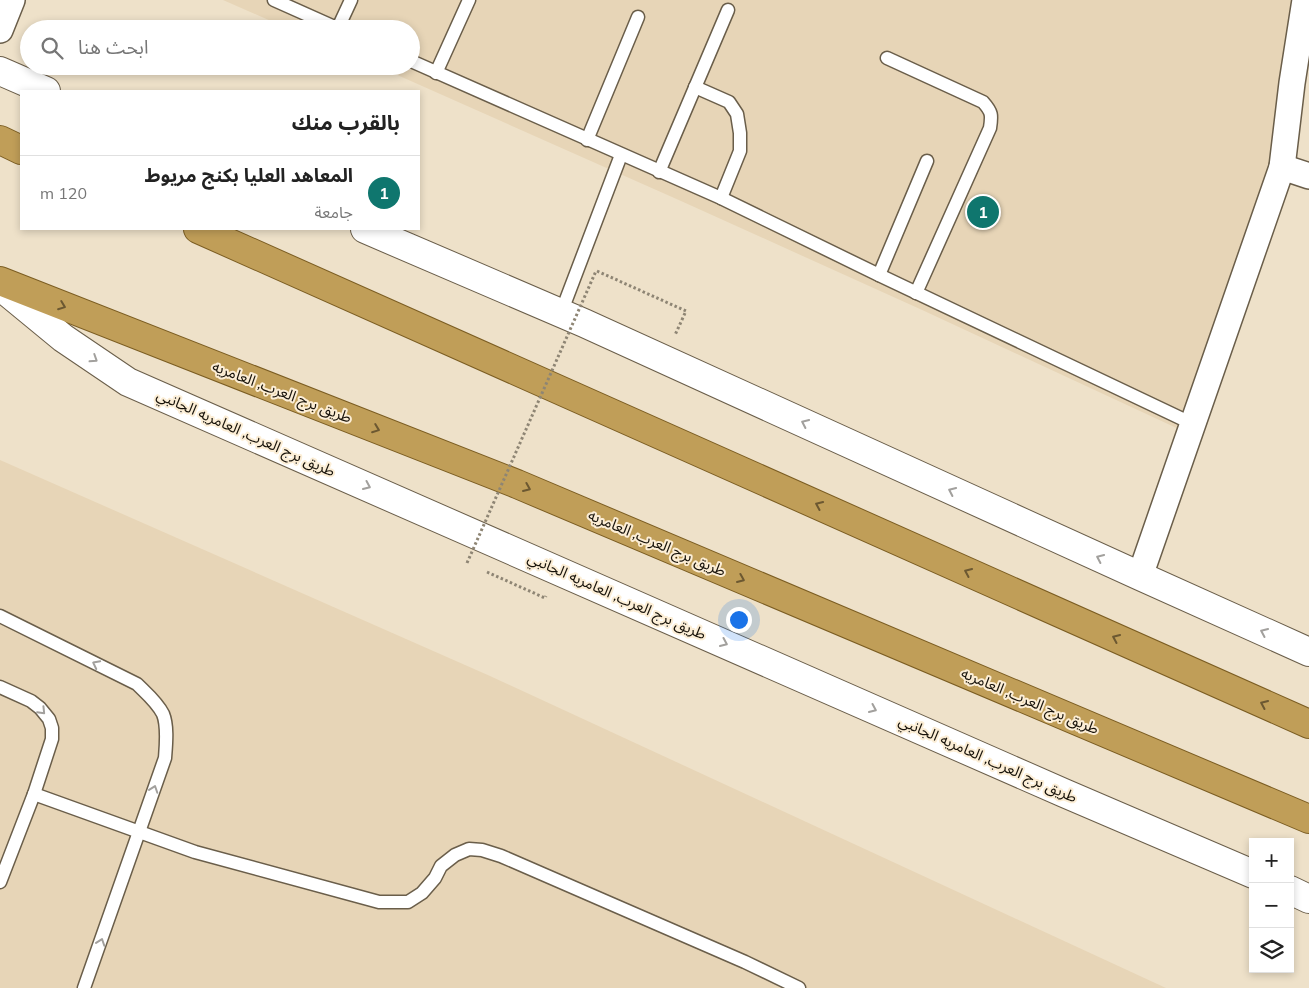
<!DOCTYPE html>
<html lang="ar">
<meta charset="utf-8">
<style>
body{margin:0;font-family:Mulish,"Noto Sans Arabic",sans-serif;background:#f2f2f2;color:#222;direction:rtl}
.controls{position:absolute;right:15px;bottom:15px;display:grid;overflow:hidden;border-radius:0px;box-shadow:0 2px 8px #0003}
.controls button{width:45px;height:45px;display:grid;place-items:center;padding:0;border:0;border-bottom:1px solid #e0e0e0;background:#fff;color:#222;font:25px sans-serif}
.you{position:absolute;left:738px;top:619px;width:18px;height:18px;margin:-12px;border:4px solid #fff;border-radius:50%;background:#1a73e8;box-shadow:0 0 0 8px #1a73e833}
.badge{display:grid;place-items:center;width:32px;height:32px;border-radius:50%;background:#0f766e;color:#fff;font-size:16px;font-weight:700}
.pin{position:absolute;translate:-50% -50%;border:2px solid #fff;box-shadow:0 1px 5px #0006}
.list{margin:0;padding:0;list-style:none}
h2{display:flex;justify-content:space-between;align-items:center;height:65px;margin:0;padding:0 20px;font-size:21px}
h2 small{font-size:16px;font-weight:400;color:#767676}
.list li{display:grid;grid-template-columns:32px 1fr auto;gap:15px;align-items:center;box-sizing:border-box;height:75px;padding:0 20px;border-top:1px solid #e0e0e0}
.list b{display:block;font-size:19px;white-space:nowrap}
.list p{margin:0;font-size:16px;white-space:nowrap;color:#767676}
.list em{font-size:16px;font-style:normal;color:#767676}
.icon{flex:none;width:28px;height:28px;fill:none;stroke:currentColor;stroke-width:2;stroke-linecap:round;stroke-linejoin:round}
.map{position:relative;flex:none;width:1309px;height:988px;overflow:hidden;direction:ltr}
.search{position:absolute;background:#fff;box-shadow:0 2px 8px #0003;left:20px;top:20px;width:400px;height:55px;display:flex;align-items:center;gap:12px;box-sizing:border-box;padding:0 18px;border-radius:28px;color:#767676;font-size:19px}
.panel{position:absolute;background:#fff;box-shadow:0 2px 8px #0003;left:20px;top:90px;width:400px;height:140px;border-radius:0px;direction:rtl}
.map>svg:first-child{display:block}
.built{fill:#e7d5b7}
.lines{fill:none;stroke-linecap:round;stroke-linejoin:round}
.service-casing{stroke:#6a5e4a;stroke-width:15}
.minor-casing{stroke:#6a5e4a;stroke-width:28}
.tertiary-casing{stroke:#6a5e4a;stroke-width:30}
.trunk-casing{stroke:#7b5d22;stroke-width:30}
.path{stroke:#8e8574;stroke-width:3;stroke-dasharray:2.5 2.5;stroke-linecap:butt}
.service{stroke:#fff;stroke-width:12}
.minor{stroke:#fff;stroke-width:25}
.tertiary{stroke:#fff;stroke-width:28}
.trunk{stroke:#c09e58;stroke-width:28}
.path-bridge{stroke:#8e8574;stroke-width:3;stroke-dasharray:2.5 2.5;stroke-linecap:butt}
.oneway{stroke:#6c5831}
.oneway2{stroke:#a2a09d}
.labels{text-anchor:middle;stroke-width:4;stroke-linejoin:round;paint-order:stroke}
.street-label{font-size:15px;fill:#17120a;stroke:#fceed6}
</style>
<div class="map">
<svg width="1309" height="988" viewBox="0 0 1309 988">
<rect width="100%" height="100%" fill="#eee1c9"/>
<!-- built -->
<g class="built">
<path d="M 223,0 L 1294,0 L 1270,173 L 1183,431 L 920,309 L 681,201 L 377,66 L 411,66 L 411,29 L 289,29 Z"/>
<path d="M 0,460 L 490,676 L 1166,988 L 0,988 Z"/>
</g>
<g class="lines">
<!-- service casing -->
<g class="service-casing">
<g id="service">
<path d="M 274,0 L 339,29"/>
<path d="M 338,28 L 351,0"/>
<path d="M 887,58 L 983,102 C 992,112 992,115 990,128 L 916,293"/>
<path d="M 411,61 L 721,198 L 879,275 L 1193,424"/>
<path d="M 436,73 L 469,0"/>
<path d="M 695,87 L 729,102 L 737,114 L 740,133 L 740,151 L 721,198"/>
<path d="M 587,140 L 638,17"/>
<path d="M 659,172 L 728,10"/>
<path d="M 879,275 L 927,161"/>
<path d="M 561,313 L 621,155"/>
<path d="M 0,616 L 137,684 C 146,693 157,702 163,714 C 168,726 166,745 165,758 L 84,988"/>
<path d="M 0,687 L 31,701 L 40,708 L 49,719 L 52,728 L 52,739 L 34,794 L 0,882"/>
<path d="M 34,794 L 195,852 L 379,902 L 408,902 L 422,893 L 435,878 L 441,866 L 455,855 L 469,849 L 482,850 L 501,856 L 745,962 L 799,988"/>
</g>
</g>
<!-- minor casing -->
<g class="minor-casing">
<g id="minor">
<path d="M 0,30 L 12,0"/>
<path d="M 1282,167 L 1309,176"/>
<path d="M 1140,576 L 1282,167 L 1292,83 L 1305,0"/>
</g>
</g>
<!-- tertiary casing -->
<g class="tertiary-casing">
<g id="tertiary">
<path d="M 0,71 L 46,91"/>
<path d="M 365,229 L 584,323 L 1140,576 L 1309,652"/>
<path d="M 0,286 L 63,338 L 128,382 L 1064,793 L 1253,874"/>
<path d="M 1290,890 L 1309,899"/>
</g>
</g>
<!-- trunk casing -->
<g class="trunk-casing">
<g id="trunk">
<path d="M 0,140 L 21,150"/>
<path d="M 198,229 L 1309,724"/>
<path d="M 0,281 L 517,484 L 1309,819"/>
</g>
</g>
<!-- path -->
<g class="path">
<path d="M 597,271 L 686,311 L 675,335"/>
<path d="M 487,572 L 545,598 L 546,596"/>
</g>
<!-- service -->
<use href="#service" class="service"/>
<!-- minor -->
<use href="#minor" class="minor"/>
<!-- tertiary -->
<use href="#tertiary" class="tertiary"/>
<!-- trunk -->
<use href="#trunk" class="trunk"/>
<!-- path-bridge -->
<path class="path-bridge" d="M 467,563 L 596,271"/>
</g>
<!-- one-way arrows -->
<defs><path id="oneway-chevron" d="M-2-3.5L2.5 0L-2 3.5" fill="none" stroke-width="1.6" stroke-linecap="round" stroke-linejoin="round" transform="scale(1.25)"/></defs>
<g class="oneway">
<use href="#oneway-chevron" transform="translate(62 306) rotate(21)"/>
<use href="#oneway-chevron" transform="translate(376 429) rotate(21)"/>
<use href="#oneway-chevron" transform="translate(527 488) rotate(23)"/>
<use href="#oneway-chevron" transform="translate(819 505) rotate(-156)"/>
<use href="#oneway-chevron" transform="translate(968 572) rotate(-156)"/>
<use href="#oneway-chevron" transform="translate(741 579) rotate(23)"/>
<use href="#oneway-chevron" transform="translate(1116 638) rotate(-156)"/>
<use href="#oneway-chevron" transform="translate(1264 704) rotate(-156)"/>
</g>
<g class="oneway2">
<use href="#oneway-chevron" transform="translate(94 359) rotate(33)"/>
<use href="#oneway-chevron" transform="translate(805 423) rotate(-155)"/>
<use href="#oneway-chevron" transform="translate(367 486) rotate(24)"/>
<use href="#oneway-chevron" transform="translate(952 491) rotate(-155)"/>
<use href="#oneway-chevron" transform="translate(1100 558) rotate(-155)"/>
<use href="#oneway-chevron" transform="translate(1264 632) rotate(-156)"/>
<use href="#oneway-chevron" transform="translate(724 643) rotate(24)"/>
<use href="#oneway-chevron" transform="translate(96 664) rotate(-153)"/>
<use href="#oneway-chevron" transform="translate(873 709) rotate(24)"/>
<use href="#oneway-chevron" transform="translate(42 711) rotate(46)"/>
<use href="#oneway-chevron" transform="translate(154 789) rotate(-71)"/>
<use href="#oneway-chevron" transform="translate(101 942) rotate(-71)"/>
</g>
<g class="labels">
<!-- street labels -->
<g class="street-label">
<text transform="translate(282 392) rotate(21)" y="5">طريق برج العرب, العامريه</text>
<text transform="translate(246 433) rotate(24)" y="5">طريق برج العرب, العامريه الجانبي</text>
<text transform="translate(657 543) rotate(23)" y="5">طريق برج العرب, العامريه</text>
<text transform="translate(617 596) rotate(24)" y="5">طريق برج العرب, العامريه الجانبي</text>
<text transform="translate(1030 701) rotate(23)" y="5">طريق برج العرب, العامريه</text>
<text transform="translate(988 759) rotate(24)" y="5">طريق برج العرب, العامريه الجانبي</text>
</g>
</g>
</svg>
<div class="controls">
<button>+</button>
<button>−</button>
<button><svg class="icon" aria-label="layers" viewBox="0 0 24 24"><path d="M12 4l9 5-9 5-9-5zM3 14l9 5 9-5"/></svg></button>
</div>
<div class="you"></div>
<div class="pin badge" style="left:983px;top:212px">1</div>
<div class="search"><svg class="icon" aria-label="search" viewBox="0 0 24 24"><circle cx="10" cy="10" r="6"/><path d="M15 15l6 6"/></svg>ابحث هنا</div>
<section class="panel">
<h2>بالقرب منك<small></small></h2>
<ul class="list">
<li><span class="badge">1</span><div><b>المعاهد العليا بكنج مريوط</b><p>جامعة</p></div><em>120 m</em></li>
</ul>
</section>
</div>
